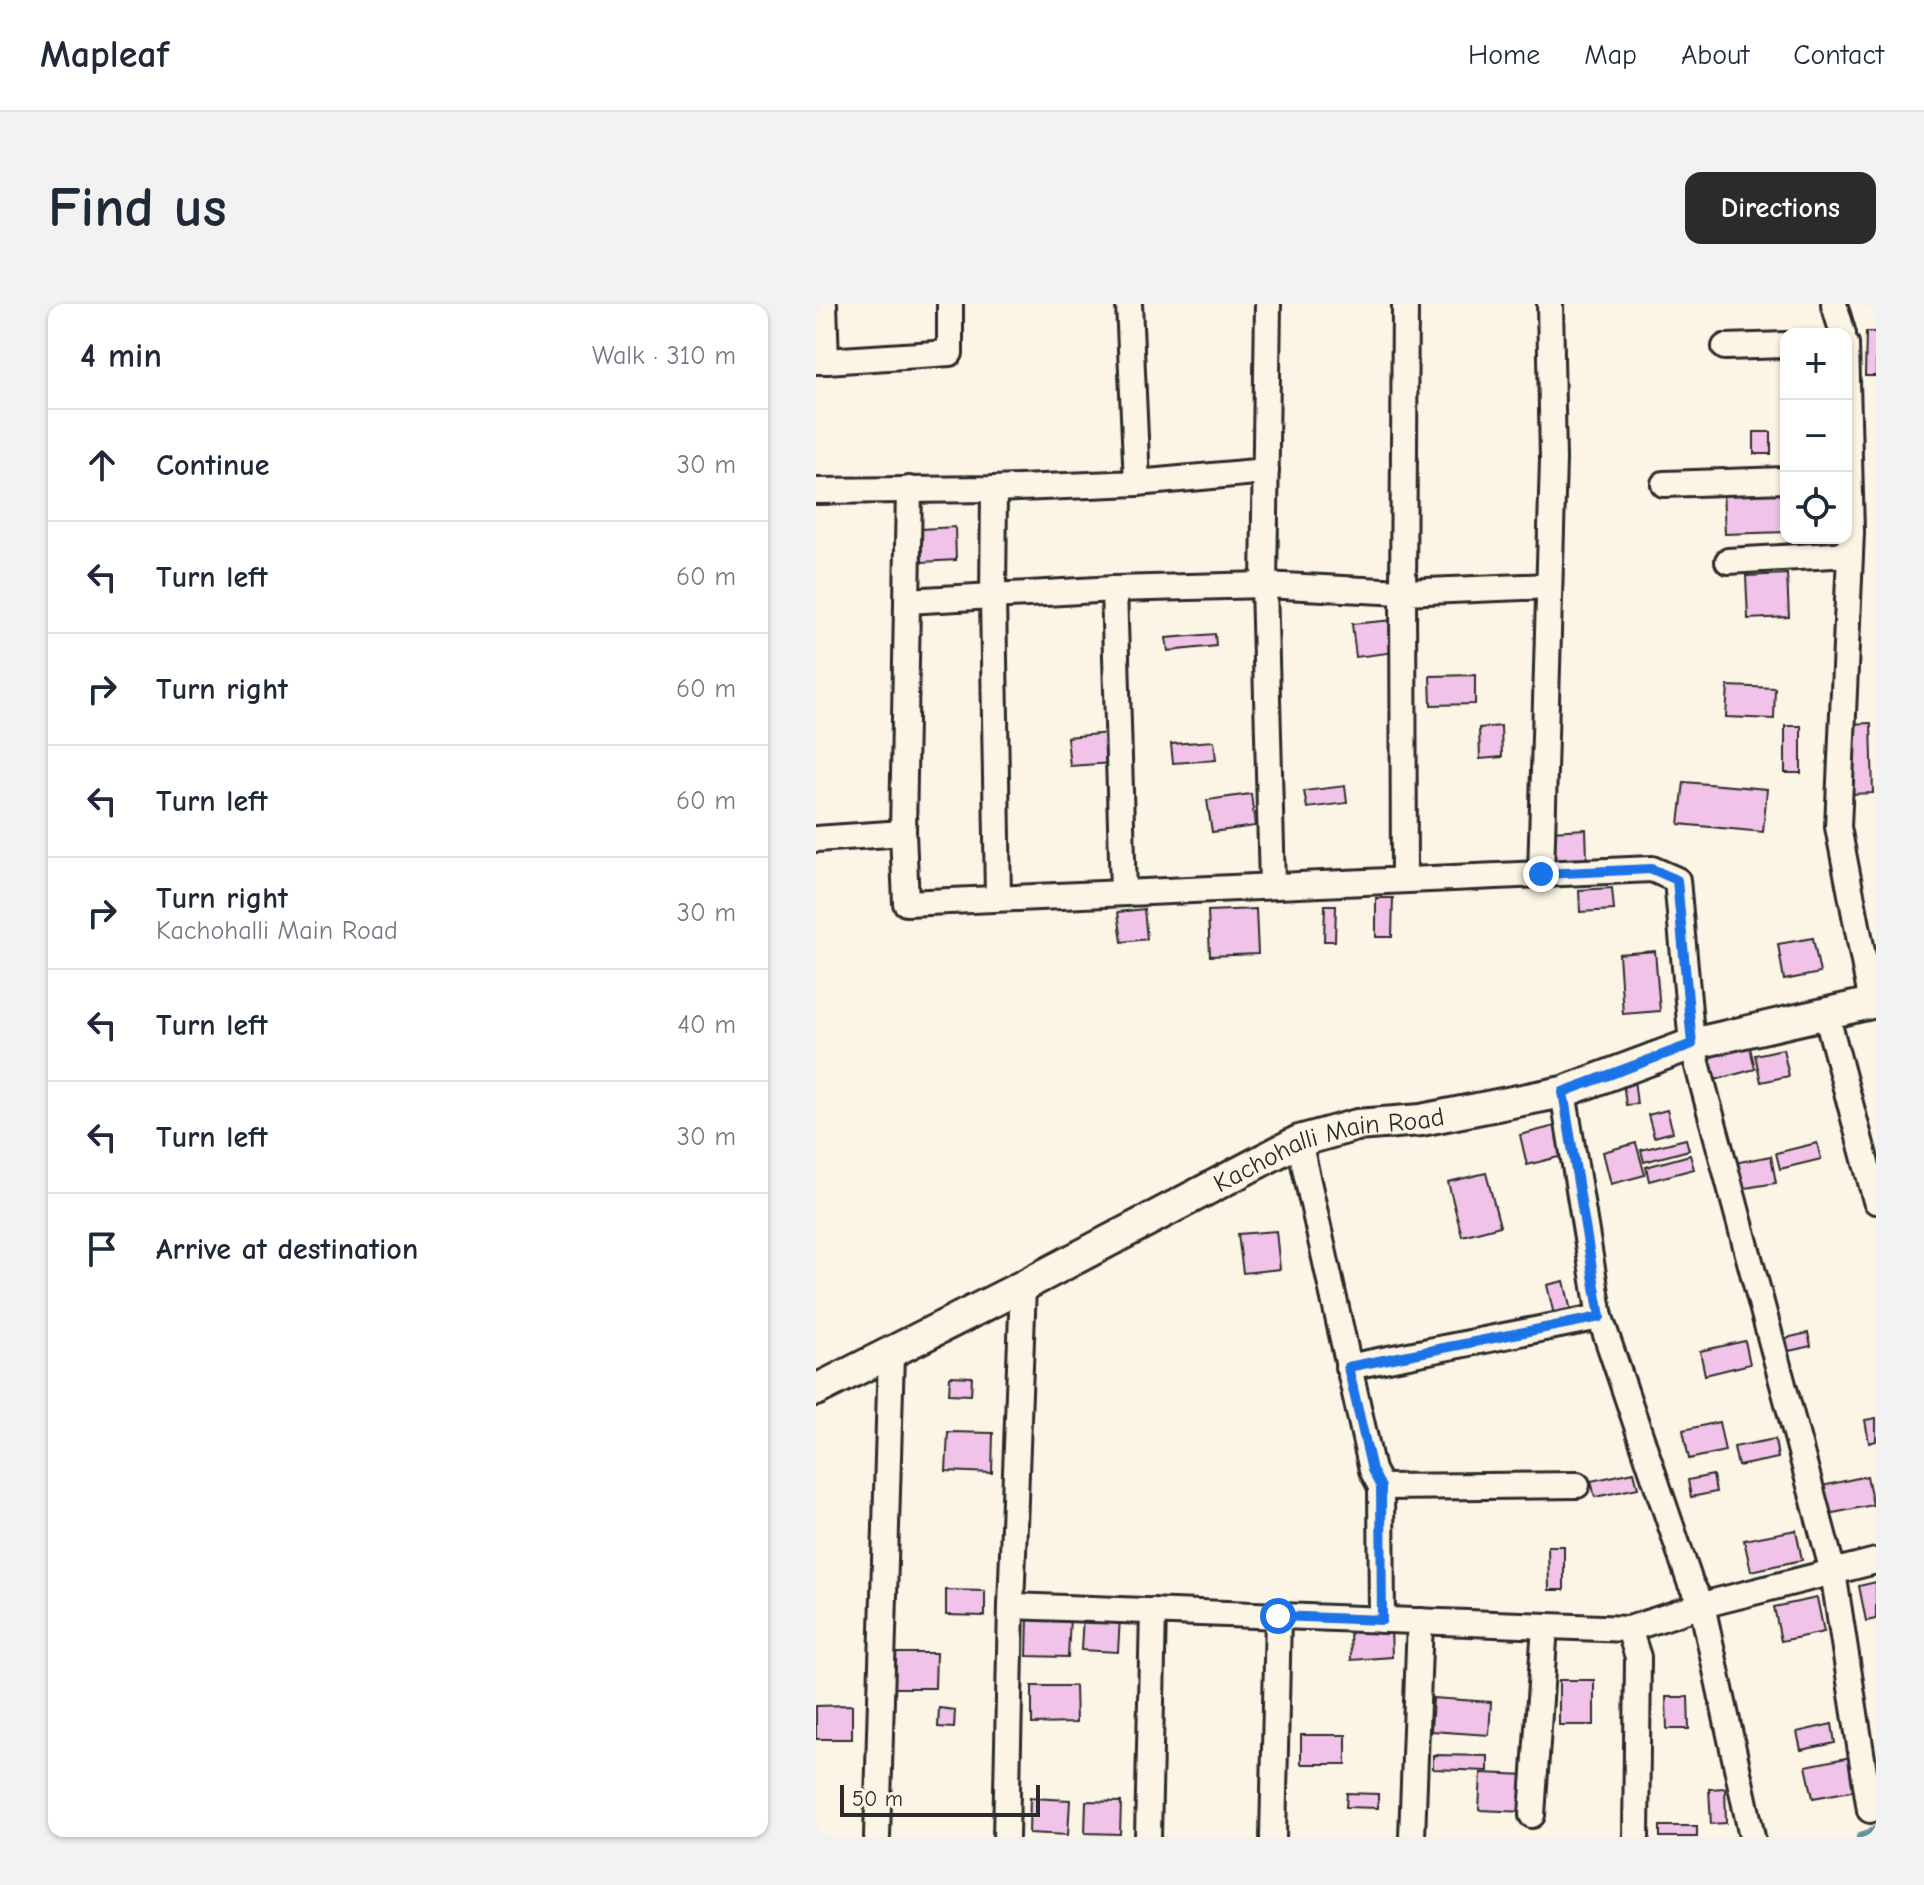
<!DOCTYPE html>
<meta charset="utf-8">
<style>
body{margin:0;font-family:"Comic Neue",sans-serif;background:#f2f2f3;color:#1f2937}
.controls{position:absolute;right:24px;top:24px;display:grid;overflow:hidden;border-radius:16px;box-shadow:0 2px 6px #0004}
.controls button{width:72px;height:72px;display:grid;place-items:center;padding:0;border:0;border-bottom:2px solid #e0e1e3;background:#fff;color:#1f2937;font:40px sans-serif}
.scale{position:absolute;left:24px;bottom:20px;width:200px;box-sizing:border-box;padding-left:8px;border:4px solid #2b2b2b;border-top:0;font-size:22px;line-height:28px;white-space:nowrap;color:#2b2b2b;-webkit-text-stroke:6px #fcf5e5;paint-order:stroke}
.stop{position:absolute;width:24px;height:24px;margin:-18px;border:6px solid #1a73e8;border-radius:50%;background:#fff}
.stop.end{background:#1a73e8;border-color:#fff;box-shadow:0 2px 8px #0008}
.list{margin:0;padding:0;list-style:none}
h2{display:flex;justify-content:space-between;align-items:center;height:104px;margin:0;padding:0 32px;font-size:34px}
h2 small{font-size:26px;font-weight:400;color:#747a83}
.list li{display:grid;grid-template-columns:52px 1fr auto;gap:24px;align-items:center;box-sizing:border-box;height:112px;padding:0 32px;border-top:2px solid #e0e1e3}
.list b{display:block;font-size:30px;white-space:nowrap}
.list p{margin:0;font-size:26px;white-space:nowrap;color:#747a83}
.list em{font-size:26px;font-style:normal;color:#747a83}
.icon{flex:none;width:44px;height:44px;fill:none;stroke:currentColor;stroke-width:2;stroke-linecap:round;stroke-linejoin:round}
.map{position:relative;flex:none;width:1060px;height:1533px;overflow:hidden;border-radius:16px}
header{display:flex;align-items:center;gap:48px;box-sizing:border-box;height:112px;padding:0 40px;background:#fff;border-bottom:2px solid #e0e1e3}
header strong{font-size:38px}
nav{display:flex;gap:44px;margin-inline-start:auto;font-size:28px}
.intro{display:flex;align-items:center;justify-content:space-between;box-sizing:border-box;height:192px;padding:0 48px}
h1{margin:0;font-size:56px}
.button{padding:20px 36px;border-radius:16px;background:#2b2b2b;color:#fff;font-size:28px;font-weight:700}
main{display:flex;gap:48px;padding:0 48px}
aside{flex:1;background:#fff;border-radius:16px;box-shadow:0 2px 6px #0004}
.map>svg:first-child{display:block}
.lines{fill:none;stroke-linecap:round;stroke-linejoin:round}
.stream{stroke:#6692a0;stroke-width:8}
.building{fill:#f1c3e8;stroke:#2b2b2b;stroke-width:2}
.minor-casing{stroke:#2b2b2b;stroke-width:30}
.tertiary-casing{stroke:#2b2b2b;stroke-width:36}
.minor{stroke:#fcf5e5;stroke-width:24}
.tertiary{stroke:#fcf5e5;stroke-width:30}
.route{stroke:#1a73e8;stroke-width:10}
.labels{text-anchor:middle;stroke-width:6;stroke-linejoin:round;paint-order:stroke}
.street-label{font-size:26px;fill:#2b2b2b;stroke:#fcf5e5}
</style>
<header>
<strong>Mapleaf</strong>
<nav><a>Home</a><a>Map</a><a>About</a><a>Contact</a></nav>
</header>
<div class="intro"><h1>Find us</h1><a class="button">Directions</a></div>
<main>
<aside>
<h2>4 min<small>Walk · 310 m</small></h2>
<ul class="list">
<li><svg class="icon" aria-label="ahead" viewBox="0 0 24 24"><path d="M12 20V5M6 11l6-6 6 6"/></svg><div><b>Continue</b></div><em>30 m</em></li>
<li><svg class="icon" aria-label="left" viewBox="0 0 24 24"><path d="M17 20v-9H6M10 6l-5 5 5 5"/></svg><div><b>Turn left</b></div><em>60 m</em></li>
<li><svg class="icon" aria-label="right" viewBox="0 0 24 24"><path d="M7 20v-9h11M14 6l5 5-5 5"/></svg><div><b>Turn right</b></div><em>60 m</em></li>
<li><svg class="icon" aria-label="left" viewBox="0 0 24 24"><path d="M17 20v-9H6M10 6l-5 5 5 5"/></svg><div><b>Turn left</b></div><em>60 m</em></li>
<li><svg class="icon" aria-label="right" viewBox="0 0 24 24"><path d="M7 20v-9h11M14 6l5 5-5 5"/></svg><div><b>Turn right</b><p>Kachohalli Main Road</p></div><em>30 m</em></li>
<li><svg class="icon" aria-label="left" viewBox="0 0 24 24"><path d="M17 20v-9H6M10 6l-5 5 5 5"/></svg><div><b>Turn left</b></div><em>40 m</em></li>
<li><svg class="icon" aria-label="left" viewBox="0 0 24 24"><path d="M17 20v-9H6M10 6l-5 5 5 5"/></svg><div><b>Turn left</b></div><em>30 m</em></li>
<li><svg class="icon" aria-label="arrive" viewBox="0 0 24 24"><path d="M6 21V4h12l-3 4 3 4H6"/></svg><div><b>Arrive at destination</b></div></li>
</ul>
</aside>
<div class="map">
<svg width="1060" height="1533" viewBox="0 0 1060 1533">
<rect width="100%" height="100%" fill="#fcf5e5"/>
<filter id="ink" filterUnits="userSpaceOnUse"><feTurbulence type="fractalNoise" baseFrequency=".0125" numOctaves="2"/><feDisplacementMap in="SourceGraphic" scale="16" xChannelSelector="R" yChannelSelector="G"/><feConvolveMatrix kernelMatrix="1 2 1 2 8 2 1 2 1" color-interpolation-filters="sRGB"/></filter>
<g filter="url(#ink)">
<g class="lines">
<!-- stream -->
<path class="stream" d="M 1044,1533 L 1060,1525"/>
</g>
<!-- building -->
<g class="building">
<path d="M 1050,28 L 1060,28 L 1060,72 L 1049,72 Z"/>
<rect x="938" y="128" width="17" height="22"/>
<path d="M 970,184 L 970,228 L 909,230 L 907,186 Z"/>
<path d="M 139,223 L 140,256 L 106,258 L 105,225 Z"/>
<path d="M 971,270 L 973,313 L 932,315 L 930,272 Z"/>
<path d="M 577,316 L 580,348 L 540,353 L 536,320 Z"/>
<path d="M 399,330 L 400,342 L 352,347 L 350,334 Z"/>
<path d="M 659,371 L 659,400 L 615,401 L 614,372 Z"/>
<path d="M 912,382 L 959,384 L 958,415 L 910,413 Z"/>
<path d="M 1055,419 L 1057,489 L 1035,490 L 1032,420 Z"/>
<path d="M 685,422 L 686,453 L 664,455 L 663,424 Z"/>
<rect x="969" y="422" width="16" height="47"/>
<path d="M 293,429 L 296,459 L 254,462 L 251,433 Z"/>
<path d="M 398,437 L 400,456 L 357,459 L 355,440 Z"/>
<path d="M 868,478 L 951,485 L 947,528 L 863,520 Z"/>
<path d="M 529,482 L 531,499 L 491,504 L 488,487 Z"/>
<path d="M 435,490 L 439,522 L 396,528 L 391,496 Z"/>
<path d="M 770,525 L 771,556 L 735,558 L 734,527 Z"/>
<path d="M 796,584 L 798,606 L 764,608 L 763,586 Z"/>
<path d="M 560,594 L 577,594 L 576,633 L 560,633 Z"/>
<path d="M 509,601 L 520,601 L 519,637 L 508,637 Z"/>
<path d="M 328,605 L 331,635 L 306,638 L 302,608 Z"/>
<path d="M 440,605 L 442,650 L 394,652 L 392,607 Z"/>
<path d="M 997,634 L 1004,669 L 968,676 L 962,640 Z"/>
<path d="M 839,647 L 844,707 L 807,710 L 803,650 Z"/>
<path d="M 933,739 L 939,765 L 899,776 L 893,749 Z"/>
<path d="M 967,745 L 973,772 L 945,778 L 939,751 Z"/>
<path d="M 818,775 L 821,800 L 810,801 L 807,777 Z"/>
<path d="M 851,806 L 857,828 L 838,833 L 832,811 Z"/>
<path d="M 747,820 L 754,850 L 711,861 L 704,831 Z"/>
<path d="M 870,835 L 873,846 L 828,858 L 825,846 Z"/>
<path d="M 820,839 L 829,871 L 795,880 L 787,848 Z"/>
<path d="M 1001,839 L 1005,855 L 964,865 L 960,849 Z"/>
<path d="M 874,851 L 878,865 L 833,877 L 830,863 Z"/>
<path d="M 955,852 L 960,879 L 923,885 L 918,859 Z"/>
<path d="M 670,869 L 684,922 L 646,932 L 632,878 Z"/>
<path d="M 460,927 L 464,965 L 427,969 L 422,930 Z"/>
<path d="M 748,977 L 755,1007 L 738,1011 L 731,981 Z"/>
<path d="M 992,1029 L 995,1042 L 973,1047 L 970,1034 Z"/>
<path d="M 929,1037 L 934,1060 L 889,1071 L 884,1047 Z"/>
<path d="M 134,1072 L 156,1073 L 155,1091 L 133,1090 Z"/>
<path d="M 1060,1114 L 1060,1137 L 1053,1139 L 1049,1116 Z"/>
<path d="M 903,1118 L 909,1147 L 873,1155 L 867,1126 Z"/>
<path d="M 132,1128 L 177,1129 L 176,1169 L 130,1167 Z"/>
<path d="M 959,1135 L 962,1154 L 922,1162 L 918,1143 Z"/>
<path d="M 818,1168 L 822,1184 L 779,1193 L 775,1177 Z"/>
<path d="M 897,1171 L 900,1188 L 875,1193 L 872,1176 Z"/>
<path d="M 1051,1172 L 1057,1201 L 1012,1210 L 1006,1182 Z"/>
<path d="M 980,1226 L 986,1256 L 935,1267 L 928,1236 Z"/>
<path d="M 732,1242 L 748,1242 L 748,1286 L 733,1286 Z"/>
<path d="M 1060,1278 L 1060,1315 L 1050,1317 L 1043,1282 Z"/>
<path d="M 130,1286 L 169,1287 L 169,1312 L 130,1311 Z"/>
<path d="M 1001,1294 L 1008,1328 L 965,1337 L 958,1303 Z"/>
<path d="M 267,1311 L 304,1313 L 302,1348 L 265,1346 Z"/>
<path d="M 212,1313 L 254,1314 L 252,1353 L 211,1352 Z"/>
<path d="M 575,1323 L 576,1353 L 535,1356 L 534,1325 Z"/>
<path d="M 75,1349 L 120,1349 L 119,1384 L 75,1384 Z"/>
<rect x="743" y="1376" width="35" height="45"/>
<path d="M 216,1382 L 259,1382 L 260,1419 L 216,1420 Z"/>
<path d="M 850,1393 L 872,1393 L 873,1425 L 851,1425 Z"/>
<path d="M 617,1394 L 675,1398 L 673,1431 L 615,1427 Z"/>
<path d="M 36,1401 L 36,1435 L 0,1435 L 0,1402 Z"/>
<path d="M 123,1404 L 139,1406 L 138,1424 L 122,1423 Z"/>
<path d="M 1016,1420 L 1019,1439 L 985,1446 L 981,1428 Z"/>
<rect x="485" y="1431" width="45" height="29"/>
<path d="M 617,1451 L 672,1452 L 672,1467 L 617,1465 Z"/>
<path d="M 1035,1453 L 1041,1486 L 997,1494 L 990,1462 Z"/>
<path d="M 665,1469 L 712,1471 L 710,1508 L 663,1506 Z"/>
<path d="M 909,1484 L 910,1519 L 895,1520 L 893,1485 Z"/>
<path d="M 531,1489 L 562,1490 L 562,1504 L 530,1503 Z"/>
<path d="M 214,1494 L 254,1496 L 252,1531 L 213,1529 Z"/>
<path d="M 270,1497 L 305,1498 L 304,1530 L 269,1529 Z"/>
<rect x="844" y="1522" width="37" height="11"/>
</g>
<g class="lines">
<!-- minor casing -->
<g class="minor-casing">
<g id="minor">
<path d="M 452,0 L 448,281 L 456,581"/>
<path d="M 1018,0 L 1027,30"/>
<path d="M 1030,40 L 1035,228 L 1022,523 L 1056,699"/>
<path d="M 909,43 L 970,41"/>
<path d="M 0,57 L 10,57 L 8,0"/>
<path d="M 10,57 L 134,49 L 134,0"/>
<path d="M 321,179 L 450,167"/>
<path d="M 848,180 L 970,176"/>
<path d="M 93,185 L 87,529 L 90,599 L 725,570 L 737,156 L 734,0"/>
<path d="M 178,185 L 177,294 L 182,593"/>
<path d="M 0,187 L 178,185 L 321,179 L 313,0"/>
<path d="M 912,257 L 1034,250"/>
<path d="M 298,285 L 307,588"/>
<path d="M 91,297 L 298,285 L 448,281 L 587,288 L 589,0"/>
<path d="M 0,535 L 87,529"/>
<path d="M 725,570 L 836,565 L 861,576 L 876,740 L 1017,1268 L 1054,1506"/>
<path d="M 588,576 L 587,288 L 733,282"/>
<path d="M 1010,709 L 1060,897"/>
<path d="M 747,788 L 784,1013 L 874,1278 L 886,1301 L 936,1533"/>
<path d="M 483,837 L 556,1166 L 565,1183 L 566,1316"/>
<path d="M 207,982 L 195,1302 L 813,1325 L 822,1353 L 820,1533"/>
<path d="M 532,1063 L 784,1013"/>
<path d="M 565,1183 L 761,1181"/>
<path d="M 813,1325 L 886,1301 L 1060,1257"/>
<path d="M 716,1511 L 729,1322"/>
<path d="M 61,1533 L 75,1050"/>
<path d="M 190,1533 L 195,1302"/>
<path d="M 332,1533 L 337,1307"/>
<path d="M 457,1533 L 462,1312"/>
<path d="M 596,1533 L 604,1317"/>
</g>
</g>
<!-- tertiary casing -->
<g class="tertiary-casing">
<g id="tertiary">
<path id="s1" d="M 0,1086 L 207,982 L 483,837 L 541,821 L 605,816 L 747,788 L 876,740 L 1060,698"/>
</g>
</g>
<!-- minor -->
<use href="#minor" class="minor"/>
<!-- tertiary -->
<use href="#tertiary" class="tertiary"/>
</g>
</g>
<g class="lines" filter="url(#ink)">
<!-- route -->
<path class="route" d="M 462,1312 L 566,1316 L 565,1183 L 556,1166 L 532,1063 L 784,1013 L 747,788 L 876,740 L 861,576 L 836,565 L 725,570"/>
</g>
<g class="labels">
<!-- street labels -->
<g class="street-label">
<text dy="9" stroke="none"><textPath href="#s1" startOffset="570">Kachohalli Main Road</textPath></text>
</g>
</g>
</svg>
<div class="controls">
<button>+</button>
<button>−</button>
<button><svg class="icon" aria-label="locate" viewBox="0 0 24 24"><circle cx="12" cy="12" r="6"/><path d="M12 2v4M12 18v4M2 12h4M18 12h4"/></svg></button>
</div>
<div class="scale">50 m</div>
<div class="stop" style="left:462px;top:1312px"></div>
<div class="stop end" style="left:725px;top:570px"></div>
</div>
</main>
